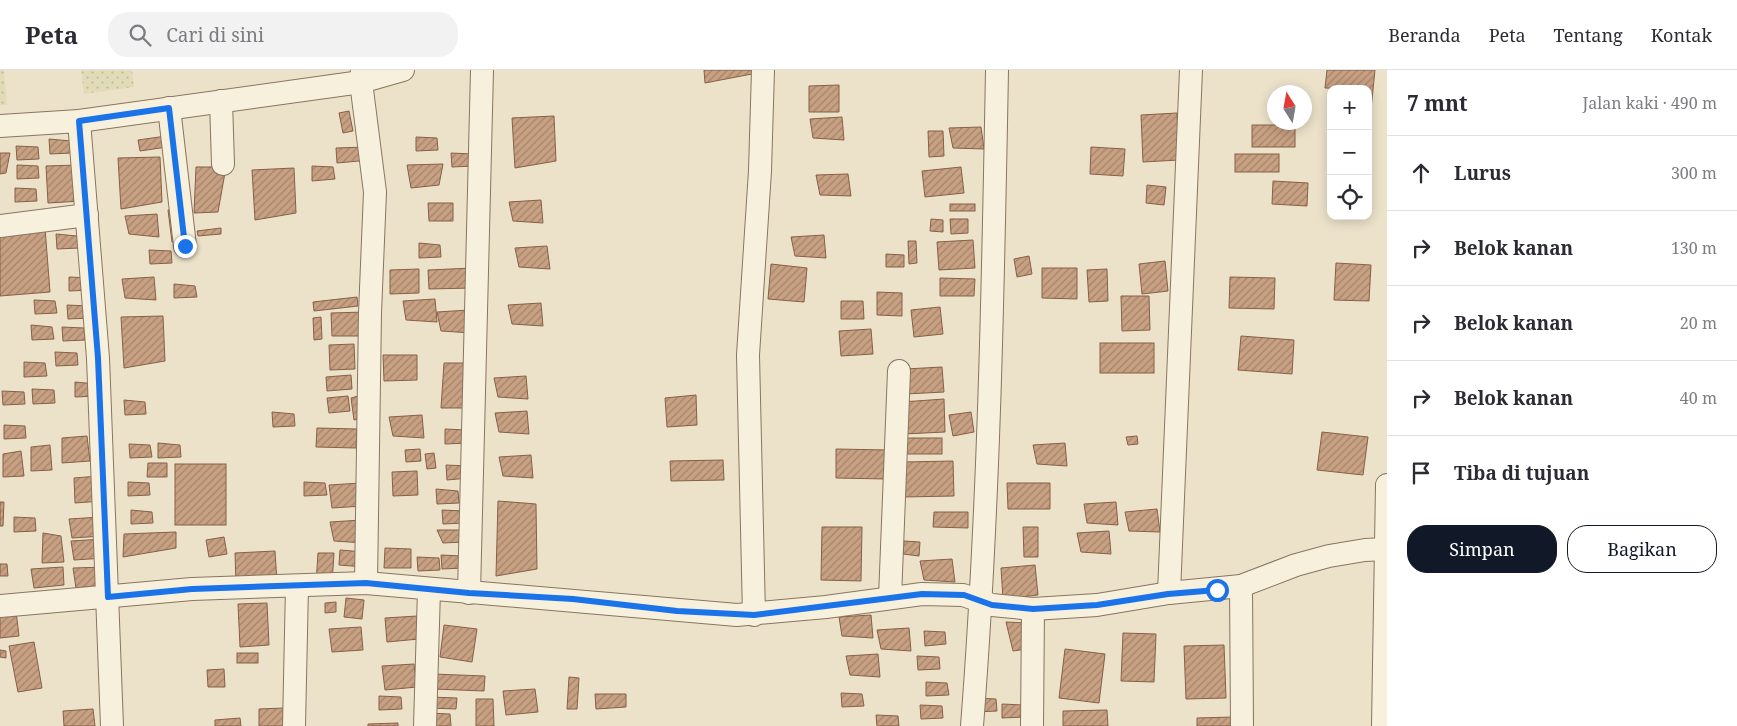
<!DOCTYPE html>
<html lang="id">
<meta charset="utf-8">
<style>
body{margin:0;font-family:"Noto Serif",serif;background:#f2f2f3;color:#2b2b33}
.controls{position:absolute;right:15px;top:15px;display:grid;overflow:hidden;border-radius:10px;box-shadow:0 2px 12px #0003}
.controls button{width:45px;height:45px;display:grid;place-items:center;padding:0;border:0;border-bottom:1px solid #e1e1e2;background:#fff;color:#2b2b33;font:25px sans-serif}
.compass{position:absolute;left:1267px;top:15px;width:45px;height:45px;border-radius:50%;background:#fff;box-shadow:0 2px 12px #0003;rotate:349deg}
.stop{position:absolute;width:15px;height:15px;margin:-11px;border:4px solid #1a73e8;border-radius:50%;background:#fff}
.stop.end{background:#1a73e8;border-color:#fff;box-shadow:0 1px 5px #0008}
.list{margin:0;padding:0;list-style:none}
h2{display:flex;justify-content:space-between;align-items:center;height:65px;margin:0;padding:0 20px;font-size:21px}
h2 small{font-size:16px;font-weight:400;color:#7c7c81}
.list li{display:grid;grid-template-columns:32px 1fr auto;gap:15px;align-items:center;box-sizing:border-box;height:75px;padding:0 20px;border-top:1px solid #e1e1e2}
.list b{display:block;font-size:19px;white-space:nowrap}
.list em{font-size:16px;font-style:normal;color:#7c7c81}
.actions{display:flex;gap:10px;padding:15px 20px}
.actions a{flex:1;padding:11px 0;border:1px solid #111827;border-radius:20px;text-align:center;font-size:18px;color:#111827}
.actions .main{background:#111827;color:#fff}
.icon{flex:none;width:28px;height:28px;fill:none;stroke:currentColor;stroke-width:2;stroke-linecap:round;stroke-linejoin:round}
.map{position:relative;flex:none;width:1387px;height:656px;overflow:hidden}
header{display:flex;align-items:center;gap:30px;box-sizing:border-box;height:70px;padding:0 25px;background:#fff;border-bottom:1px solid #e1e1e2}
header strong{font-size:24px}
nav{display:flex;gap:28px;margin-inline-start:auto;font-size:18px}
.search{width:350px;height:45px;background:#f2f2f3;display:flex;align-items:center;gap:12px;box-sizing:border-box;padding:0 18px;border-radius:20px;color:#7c7c81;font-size:19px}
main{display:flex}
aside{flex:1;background:#fff}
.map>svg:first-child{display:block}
.farmland{fill:url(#farmland-dots)}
.building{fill:url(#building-hatch);stroke:#866046}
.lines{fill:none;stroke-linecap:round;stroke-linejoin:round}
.street-casing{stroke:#88755f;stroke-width:24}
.street{stroke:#f7f0dd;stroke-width:22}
.route{stroke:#1a73e8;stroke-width:6}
</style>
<header>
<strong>Peta</strong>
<div class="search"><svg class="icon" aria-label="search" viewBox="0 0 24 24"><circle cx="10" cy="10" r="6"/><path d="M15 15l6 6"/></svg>Cari di sini</div>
<nav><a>Beranda</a><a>Peta</a><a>Tentang</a><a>Kontak</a></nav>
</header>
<main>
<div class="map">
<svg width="1387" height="656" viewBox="0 0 1387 656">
<defs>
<pattern id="farmland-dots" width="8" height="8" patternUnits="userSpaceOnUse" patternTransform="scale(1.25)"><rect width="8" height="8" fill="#e2dbb8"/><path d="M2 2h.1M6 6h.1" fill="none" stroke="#c3bc9e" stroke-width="1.8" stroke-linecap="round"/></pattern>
<pattern id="building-hatch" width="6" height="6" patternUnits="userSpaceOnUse" patternTransform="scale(1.25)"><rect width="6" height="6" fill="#c8a082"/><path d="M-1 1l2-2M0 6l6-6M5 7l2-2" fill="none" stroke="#a3836a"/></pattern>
</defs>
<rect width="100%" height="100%" fill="#ece2ca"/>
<!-- farmland -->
<g class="farmland">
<path d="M 0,0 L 4,0 L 7,35 L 0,35 Z"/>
<path d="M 81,0 L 132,0 L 134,17 L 84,24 Z"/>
</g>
<!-- building -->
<g class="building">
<path d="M 704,0 L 757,0 L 757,3 L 705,13 Z"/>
<path d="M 1327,0 L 1375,0 L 1371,39 L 1368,39 L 1368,19 L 1325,18 Z"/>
<path d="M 839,15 L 839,42 L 809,42 L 809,16 Z"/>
<path d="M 349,41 L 353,61 L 343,63 L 339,43 Z"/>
<path d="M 1177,43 L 1179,90 L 1143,92 L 1141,45 Z"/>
<path d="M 554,46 L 556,91 L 515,98 L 512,48 Z"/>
<path d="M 842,47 L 844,70 L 813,68 L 810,49 Z"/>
<rect x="1252" y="55" width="43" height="22"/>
<path d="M 981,57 L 984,79 L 953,78 L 949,58 Z"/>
<path d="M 928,61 L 943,61 L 944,86 L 929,87 Z"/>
<path d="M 166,66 L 167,77 L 140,81 L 138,70 Z"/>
<path d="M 416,67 L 437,68 L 438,80 L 416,81 Z"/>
<path d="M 49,69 L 71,71 L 72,83 L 50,84 Z"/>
<path d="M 16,76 L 38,77 L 39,89 L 17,90 Z"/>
<path d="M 367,77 L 370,90 L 337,93 L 336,78 Z"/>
<path d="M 1091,77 L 1125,79 L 1123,106 L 1090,104 Z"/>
<path d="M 0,83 L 10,83 L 6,103 L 0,104 Z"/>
<path d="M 451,83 L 472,84 L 474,96 L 452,97 Z"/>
<rect x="1235" y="84" width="44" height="18"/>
<path d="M 160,87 L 162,132 L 121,139 L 118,88 Z"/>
<path d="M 443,94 L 439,115 L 411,118 L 407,95 Z"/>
<path d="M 17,95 L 38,96 L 39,108 L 17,109 Z"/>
<path d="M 78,95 L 82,131 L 48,133 L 46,96 Z"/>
<path d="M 312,96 L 333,97 L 335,109 L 312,111 Z"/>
<path d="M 196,97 L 226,97 L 218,142 L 194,143 Z"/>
<path d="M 961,97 L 964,123 L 925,127 L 922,101 Z"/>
<path d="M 294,98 L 296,143 L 255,150 L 252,100 Z"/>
<path d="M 848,104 L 851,126 L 820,125 L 816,105 Z"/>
<path d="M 1273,111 L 1308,113 L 1307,136 L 1272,134 Z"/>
<path d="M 1147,115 L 1166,117 L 1164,135 L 1146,133 Z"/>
<path d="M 15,118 L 36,119 L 37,131 L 15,132 Z"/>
<path d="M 541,130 L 543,153 L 513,151 L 509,132 Z"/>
<path d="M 428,133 L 453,133 L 453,151 L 429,151 Z"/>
<rect x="950" y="134" width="25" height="7"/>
<path d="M 177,139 L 181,171 L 172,172 L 168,140 Z"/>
<path d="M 157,144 L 159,167 L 129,164 L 125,146 Z"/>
<path d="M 931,149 L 943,150 L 943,162 L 930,161 Z"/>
<path d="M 950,149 L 968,149 L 968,163 L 951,164 Z"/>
<path d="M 45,158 L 50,222 L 0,226 L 0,162 Z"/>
<path d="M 221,158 L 221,164 L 198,166 L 197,161 Z"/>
<path d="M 56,164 L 77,166 L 79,178 L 57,179 Z"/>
<path d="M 824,165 L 826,188 L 795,186 L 791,167 Z"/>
<path d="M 973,170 L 975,198 L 939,200 L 937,172 Z"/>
<path d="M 908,171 L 916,171 L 917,193 L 909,194 Z"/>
<path d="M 419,173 L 440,175 L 441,187 L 419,188 Z"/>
<path d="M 547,176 L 550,199 L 519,197 L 515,178 Z"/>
<path d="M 149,180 L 171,181 L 172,193 L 150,194 Z"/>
<path d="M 886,184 L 904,185 L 904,197 L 886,197 Z"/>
<path d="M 1029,186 L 1032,204 L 1017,207 L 1014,189 Z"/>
<path d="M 1165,191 L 1168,221 L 1142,224 L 1139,194 Z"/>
<path d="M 1336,193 L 1371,195 L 1369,231 L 1334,230 Z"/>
<path d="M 771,194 L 807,198 L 804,232 L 768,229 Z"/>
<path d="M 473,198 L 473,218 L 429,219 L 428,200 Z"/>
<path d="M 1042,198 L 1077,198 L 1077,229 L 1042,228 Z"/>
<path d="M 419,199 L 419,223 L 390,224 L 390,200 Z"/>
<path d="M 1107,199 L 1108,231 L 1089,232 L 1087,200 Z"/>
<path d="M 69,207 L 90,208 L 91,220 L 69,221 Z"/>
<path d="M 154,207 L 156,230 L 125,228 L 122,209 Z"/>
<path d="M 1230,207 L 1275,208 L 1274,239 L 1229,238 Z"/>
<path d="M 940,208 L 975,209 L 974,226 L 940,226 Z"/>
<path d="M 174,214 L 195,216 L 197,227 L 174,228 Z"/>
<path d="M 877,222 L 902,223 L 902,246 L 877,245 Z"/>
<path d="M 1121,226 L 1149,226 L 1150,260 L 1122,261 Z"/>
<path d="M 357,227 L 358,236 L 314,241 L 313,232 Z"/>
<path d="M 435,229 L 437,252 L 406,250 L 403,231 Z"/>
<path d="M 34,230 L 55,231 L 57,243 L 35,244 Z"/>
<path d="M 841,231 L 863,231 L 864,249 L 841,249 Z"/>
<path d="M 541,233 L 543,256 L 512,254 L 508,235 Z"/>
<path d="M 67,235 L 89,236 L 90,248 L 68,249 Z"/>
<path d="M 940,237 L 943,264 L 914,267 L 911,240 Z"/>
<path d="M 469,240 L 472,263 L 441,261 L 437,242 Z"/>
<path d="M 365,242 L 366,266 L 332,266 L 331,243 Z"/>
<path d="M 163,246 L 165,291 L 124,298 L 121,247 Z"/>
<path d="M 321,247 L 322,269 L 314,270 L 313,248 Z"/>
<path d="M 31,255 L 52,257 L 54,269 L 32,270 Z"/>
<path d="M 62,257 L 84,258 L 85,270 L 63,271 Z"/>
<path d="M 871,259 L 873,284 L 841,286 L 839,261 Z"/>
<path d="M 1241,266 L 1294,270 L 1292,304 L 1238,300 Z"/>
<rect x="1100" y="273" width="54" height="30"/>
<path d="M 354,274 L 355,299 L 330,300 L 329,275 Z"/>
<path d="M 55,282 L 77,283 L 78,295 L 56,296 Z"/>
<path d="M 383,285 L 417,285 L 417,310 L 384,311 Z"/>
<path d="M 24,292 L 45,293 L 47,306 L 24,307 Z"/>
<path d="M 444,293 L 474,293 L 466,338 L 441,338 Z"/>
<path d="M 942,297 L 944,322 L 906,324 L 905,299 Z"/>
<path d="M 351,305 L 352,319 L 327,321 L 326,307 Z"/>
<path d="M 526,306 L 528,329 L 498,327 L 494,308 Z"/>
<path d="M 75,312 L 96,314 L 97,326 L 75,327 Z"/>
<path d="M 32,319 L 54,320 L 55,333 L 33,334 Z"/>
<path d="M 2,321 L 24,322 L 25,334 L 3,335 Z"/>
<path d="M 362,325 L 365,348 L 354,350 L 351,328 Z"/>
<path d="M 696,325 L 697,355 L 667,357 L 665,328 Z"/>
<path d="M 348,326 L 350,341 L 329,343 L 327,328 Z"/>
<path d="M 944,329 L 945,362 L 904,364 L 902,332 Z"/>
<path d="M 124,330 L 145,332 L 146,344 L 125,345 Z"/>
<path d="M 527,341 L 529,364 L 499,362 L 495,343 Z"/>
<path d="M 272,342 L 294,344 L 295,356 L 273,357 Z"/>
<path d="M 971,342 L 974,362 L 953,366 L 949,345 Z"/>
<path d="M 422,345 L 424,368 L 393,366 L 389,347 Z"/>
<path d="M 4,355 L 25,356 L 26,368 L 4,369 Z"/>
<path d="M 317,358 L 357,359 L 356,378 L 316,377 Z"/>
<path d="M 445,359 L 466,360 L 468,373 L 445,374 Z"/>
<path d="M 1322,362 L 1368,367 L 1363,405 L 1317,400 Z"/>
<path d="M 87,366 L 90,391 L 62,393 L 62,368 Z"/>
<path d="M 1137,366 L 1138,374 L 1128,375 L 1126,367 Z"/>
<rect x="899" y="368" width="43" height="16"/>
<path d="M 158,373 L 180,375 L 181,387 L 158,388 Z"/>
<path d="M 1065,373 L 1067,396 L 1037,394 L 1033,375 Z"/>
<path d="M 129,374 L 150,375 L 152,387 L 130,388 Z"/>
<path d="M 50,375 L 52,400 L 31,401 L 31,377 Z"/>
<path d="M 420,379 L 421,391 L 406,392 L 405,380 Z"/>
<path d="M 836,379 L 887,380 L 886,409 L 836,408 Z"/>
<path d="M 21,381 L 24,406 L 3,407 L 3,384 Z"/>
<path d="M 434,383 L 436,398 L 427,399 L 425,384 Z"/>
<path d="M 531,385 L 533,408 L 503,406 L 499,387 Z"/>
<path d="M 723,390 L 724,410 L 671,411 L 670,391 Z"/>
<path d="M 953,391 L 954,426 L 904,427 L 903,392 Z"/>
<path d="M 148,393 L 167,393 L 167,407 L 147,407 Z"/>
<rect x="175" y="394" width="51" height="61"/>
<path d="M 446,395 L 468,396 L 469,408 L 447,410 Z"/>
<path d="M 417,401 L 418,425 L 393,426 L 392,402 Z"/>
<path d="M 99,406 L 102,431 L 75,433 L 74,408 Z"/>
<path d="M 128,412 L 149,413 L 150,425 L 128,426 Z"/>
<path d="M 304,412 L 325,413 L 327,425 L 304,426 Z"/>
<path d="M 361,413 L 363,436 L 332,438 L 329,415 Z"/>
<path d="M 1007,413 L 1050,413 L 1050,439 L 1008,439 Z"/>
<path d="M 436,419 L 458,421 L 459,433 L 437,434 Z"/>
<path d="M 498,431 L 536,434 L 537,499 L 496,506 Z"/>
<path d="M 0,432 L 4,432 L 3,456 L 0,456 Z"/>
<path d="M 1116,432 L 1118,455 L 1087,453 L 1084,434 Z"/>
<path d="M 1157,439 L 1160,462 L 1129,461 L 1125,442 Z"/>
<path d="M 131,440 L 152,442 L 153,453 L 131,454 Z"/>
<path d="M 442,440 L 464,441 L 465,453 L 443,454 Z"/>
<path d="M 934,442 L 968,442 L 968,458 L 933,457 Z"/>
<path d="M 14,447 L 35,448 L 36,461 L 14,462 Z"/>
<path d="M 101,447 L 103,466 L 72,468 L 69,449 Z"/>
<path d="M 362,450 L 364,473 L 334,471 L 330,452 Z"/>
<path d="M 822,457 L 862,457 L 861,511 L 821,510 Z"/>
<path d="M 1023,457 L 1038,457 L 1038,487 L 1024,487 Z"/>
<path d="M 437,460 L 464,460 L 465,472 L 443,473 Z"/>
<path d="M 1109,461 L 1111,484 L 1081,482 L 1077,463 Z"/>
<path d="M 176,462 L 176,478 L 123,487 L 124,464 Z"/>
<path d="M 43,463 L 61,466 L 64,492 L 42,493 Z"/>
<path d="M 224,467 L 227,484 L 209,487 L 206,470 Z"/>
<path d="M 103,469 L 105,488 L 74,490 L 71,471 Z"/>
<path d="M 904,471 L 920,472 L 919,486 L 903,484 Z"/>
<path d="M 385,478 L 411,479 L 411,498 L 384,498 Z"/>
<path d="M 340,480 L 365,482 L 364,497 L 339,495 Z"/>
<path d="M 275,481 L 277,512 L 236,514 L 235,483 Z"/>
<path d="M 318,483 L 334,483 L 332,514 L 316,514 Z"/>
<path d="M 441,485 L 462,486 L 464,498 L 442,499 Z"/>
<path d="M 417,487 L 439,488 L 440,500 L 418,501 Z"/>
<path d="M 952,489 L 955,512 L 924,510 L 920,491 Z"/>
<path d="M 0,494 L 7,494 L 8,506 L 0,506 Z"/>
<path d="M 1035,495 L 1038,525 L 1003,529 L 1001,498 Z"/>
<path d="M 63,497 L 64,515 L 34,518 L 31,499 Z"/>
<path d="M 105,497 L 107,515 L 76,518 L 73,498 Z"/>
<path d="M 346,528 L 364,530 L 362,549 L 344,547 Z"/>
<path d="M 336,532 L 336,542 L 325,543 L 325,533 Z"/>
<path d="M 267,533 L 269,575 L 240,577 L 238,534 Z"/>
<path d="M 16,541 L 19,566 L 0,568 L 0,542 Z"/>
<path d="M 871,545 L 873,568 L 842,566 L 839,547 Z"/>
<path d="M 417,546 L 419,569 L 387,572 L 385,548 Z"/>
<path d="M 1006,552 L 1027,553 L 1027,579 L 1013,581 Z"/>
<path d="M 444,555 L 477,559 L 472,592 L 440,587 Z"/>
<path d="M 361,557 L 363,580 L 332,582 L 329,559 Z"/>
<path d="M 909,558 L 911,581 L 881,579 L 877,560 Z"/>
<path d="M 924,561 L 945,562 L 946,574 L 925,576 Z"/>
<path d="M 1123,563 L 1156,564 L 1154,612 L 1121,611 Z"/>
<path d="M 34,572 L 42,618 L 18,622 L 9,576 Z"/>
<path d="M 1224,575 L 1226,628 L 1186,629 L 1184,576 Z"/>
<path d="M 1065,579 L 1105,584 L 1099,633 L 1059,628 Z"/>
<path d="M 0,580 L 6,581 L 6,588 L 0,587 Z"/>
<rect x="237" y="583" width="21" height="10"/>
<path d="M 878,584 L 880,607 L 850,605 L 846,586 Z"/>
<path d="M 917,586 L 939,587 L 940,599 L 918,600 Z"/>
<path d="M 414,594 L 417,617 L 385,620 L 382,596 Z"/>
<path d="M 224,599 L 225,617 L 208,617 L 207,600 Z"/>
<path d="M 433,604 L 485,606 L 484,621 L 433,619 Z"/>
<path d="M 569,607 L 579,608 L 577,639 L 567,639 Z"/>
<path d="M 926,612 L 947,613 L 949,625 L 926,626 Z"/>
<path d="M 535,619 L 538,642 L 506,645 L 503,621 Z"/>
<path d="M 841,623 L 862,624 L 864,636 L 842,637 Z"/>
<path d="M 595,624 L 626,624 L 626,637 L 596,639 Z"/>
<path d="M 379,626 L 401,627 L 402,639 L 379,640 Z"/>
<path d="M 429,627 L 457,628 L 456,639 L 429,638 Z"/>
<path d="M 974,628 L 996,629 L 997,641 L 975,642 Z"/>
<path d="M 476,629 L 493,629 L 494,656 L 476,656 Z"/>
<path d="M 1002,634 L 1023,635 L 1024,647 L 1002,648 Z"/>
<path d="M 920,635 L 942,636 L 943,648 L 921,649 Z"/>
<path d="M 284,638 L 286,656 L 259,656 L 259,639 Z"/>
<path d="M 93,639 L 95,656 L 64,656 L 63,641 Z"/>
<path d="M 1107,640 L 1108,656 L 1063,656 L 1063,641 Z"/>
<path d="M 428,643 L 450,644 L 451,656 L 429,656 Z"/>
<path d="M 876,645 L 898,646 L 899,656 L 877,656 Z"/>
<path d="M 1233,647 L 1234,656 L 1197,656 L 1197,648 Z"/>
<path d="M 240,648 L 241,656 L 215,656 L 215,650 Z"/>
<path d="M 398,653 L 398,656 L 368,656 L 368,654 Z"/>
</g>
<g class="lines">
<!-- street casing -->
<g class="street-casing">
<g id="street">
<path d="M 362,0 L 361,12 L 375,122 L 370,243 L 366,513"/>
<path d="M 221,31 L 223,94"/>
<path d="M 169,38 L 185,176"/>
<path d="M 79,51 L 98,288 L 112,656"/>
<path d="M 0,56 L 79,51 L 361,12 L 403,0"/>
<path d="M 0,156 L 87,145"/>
<path d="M 1241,516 L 1242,656"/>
<path d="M 469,523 L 482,0"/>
<path d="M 1169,523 L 1191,0"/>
<path d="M 890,528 L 899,301"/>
<path d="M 0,536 L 192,519 L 366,513 L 737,545 L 826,537 L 922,524 L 963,525 L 992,535 L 1033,539 L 1097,535 L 1169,523 L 1241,516 L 1296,495 L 1329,486 L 1365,480 L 1385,479"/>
<path d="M 754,545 L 748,285 L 760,101 L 763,0"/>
<path d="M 294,656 L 297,516"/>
<path d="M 425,656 L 429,520"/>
<path d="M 972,656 C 989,438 993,219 997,0"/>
<path d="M 1032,656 L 1033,539"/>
<path d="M 1383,656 L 1387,415"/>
</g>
</g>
<!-- street -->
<use href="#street" class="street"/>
</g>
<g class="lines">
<!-- route -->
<path class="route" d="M 185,176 L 169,38 L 79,51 L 98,288 L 108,527 L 192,519 L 366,513 L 469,523 L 573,529 L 677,541 L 754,545 L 922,524 L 964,525 L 992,535 L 1033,539 L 1097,535 L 1168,524 L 1217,520"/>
</g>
</svg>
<div class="controls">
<button>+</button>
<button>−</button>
<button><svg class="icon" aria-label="locate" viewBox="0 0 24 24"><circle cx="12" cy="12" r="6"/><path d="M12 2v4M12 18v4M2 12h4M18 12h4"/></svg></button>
</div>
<svg class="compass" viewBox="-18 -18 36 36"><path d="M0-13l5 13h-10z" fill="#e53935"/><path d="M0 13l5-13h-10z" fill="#7c7c81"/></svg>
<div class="stop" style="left:1217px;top:520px"></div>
<div class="stop end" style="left:185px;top:176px"></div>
</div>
<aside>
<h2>7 mnt<small>Jalan kaki · 490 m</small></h2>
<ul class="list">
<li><svg class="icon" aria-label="ahead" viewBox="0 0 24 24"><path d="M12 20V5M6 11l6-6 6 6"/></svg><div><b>Lurus</b></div><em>300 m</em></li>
<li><svg class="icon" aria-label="right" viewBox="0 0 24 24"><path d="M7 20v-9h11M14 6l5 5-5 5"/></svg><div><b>Belok kanan</b></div><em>130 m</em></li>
<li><svg class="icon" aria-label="right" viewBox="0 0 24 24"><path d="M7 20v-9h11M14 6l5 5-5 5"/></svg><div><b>Belok kanan</b></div><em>20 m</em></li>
<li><svg class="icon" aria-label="right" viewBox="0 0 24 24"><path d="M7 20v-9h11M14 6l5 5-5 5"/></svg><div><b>Belok kanan</b></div><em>40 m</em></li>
<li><svg class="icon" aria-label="arrive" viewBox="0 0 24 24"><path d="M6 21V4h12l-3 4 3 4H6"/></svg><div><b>Tiba di tujuan</b></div></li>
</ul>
<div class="actions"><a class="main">Simpan</a><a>Bagikan</a></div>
</aside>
</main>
